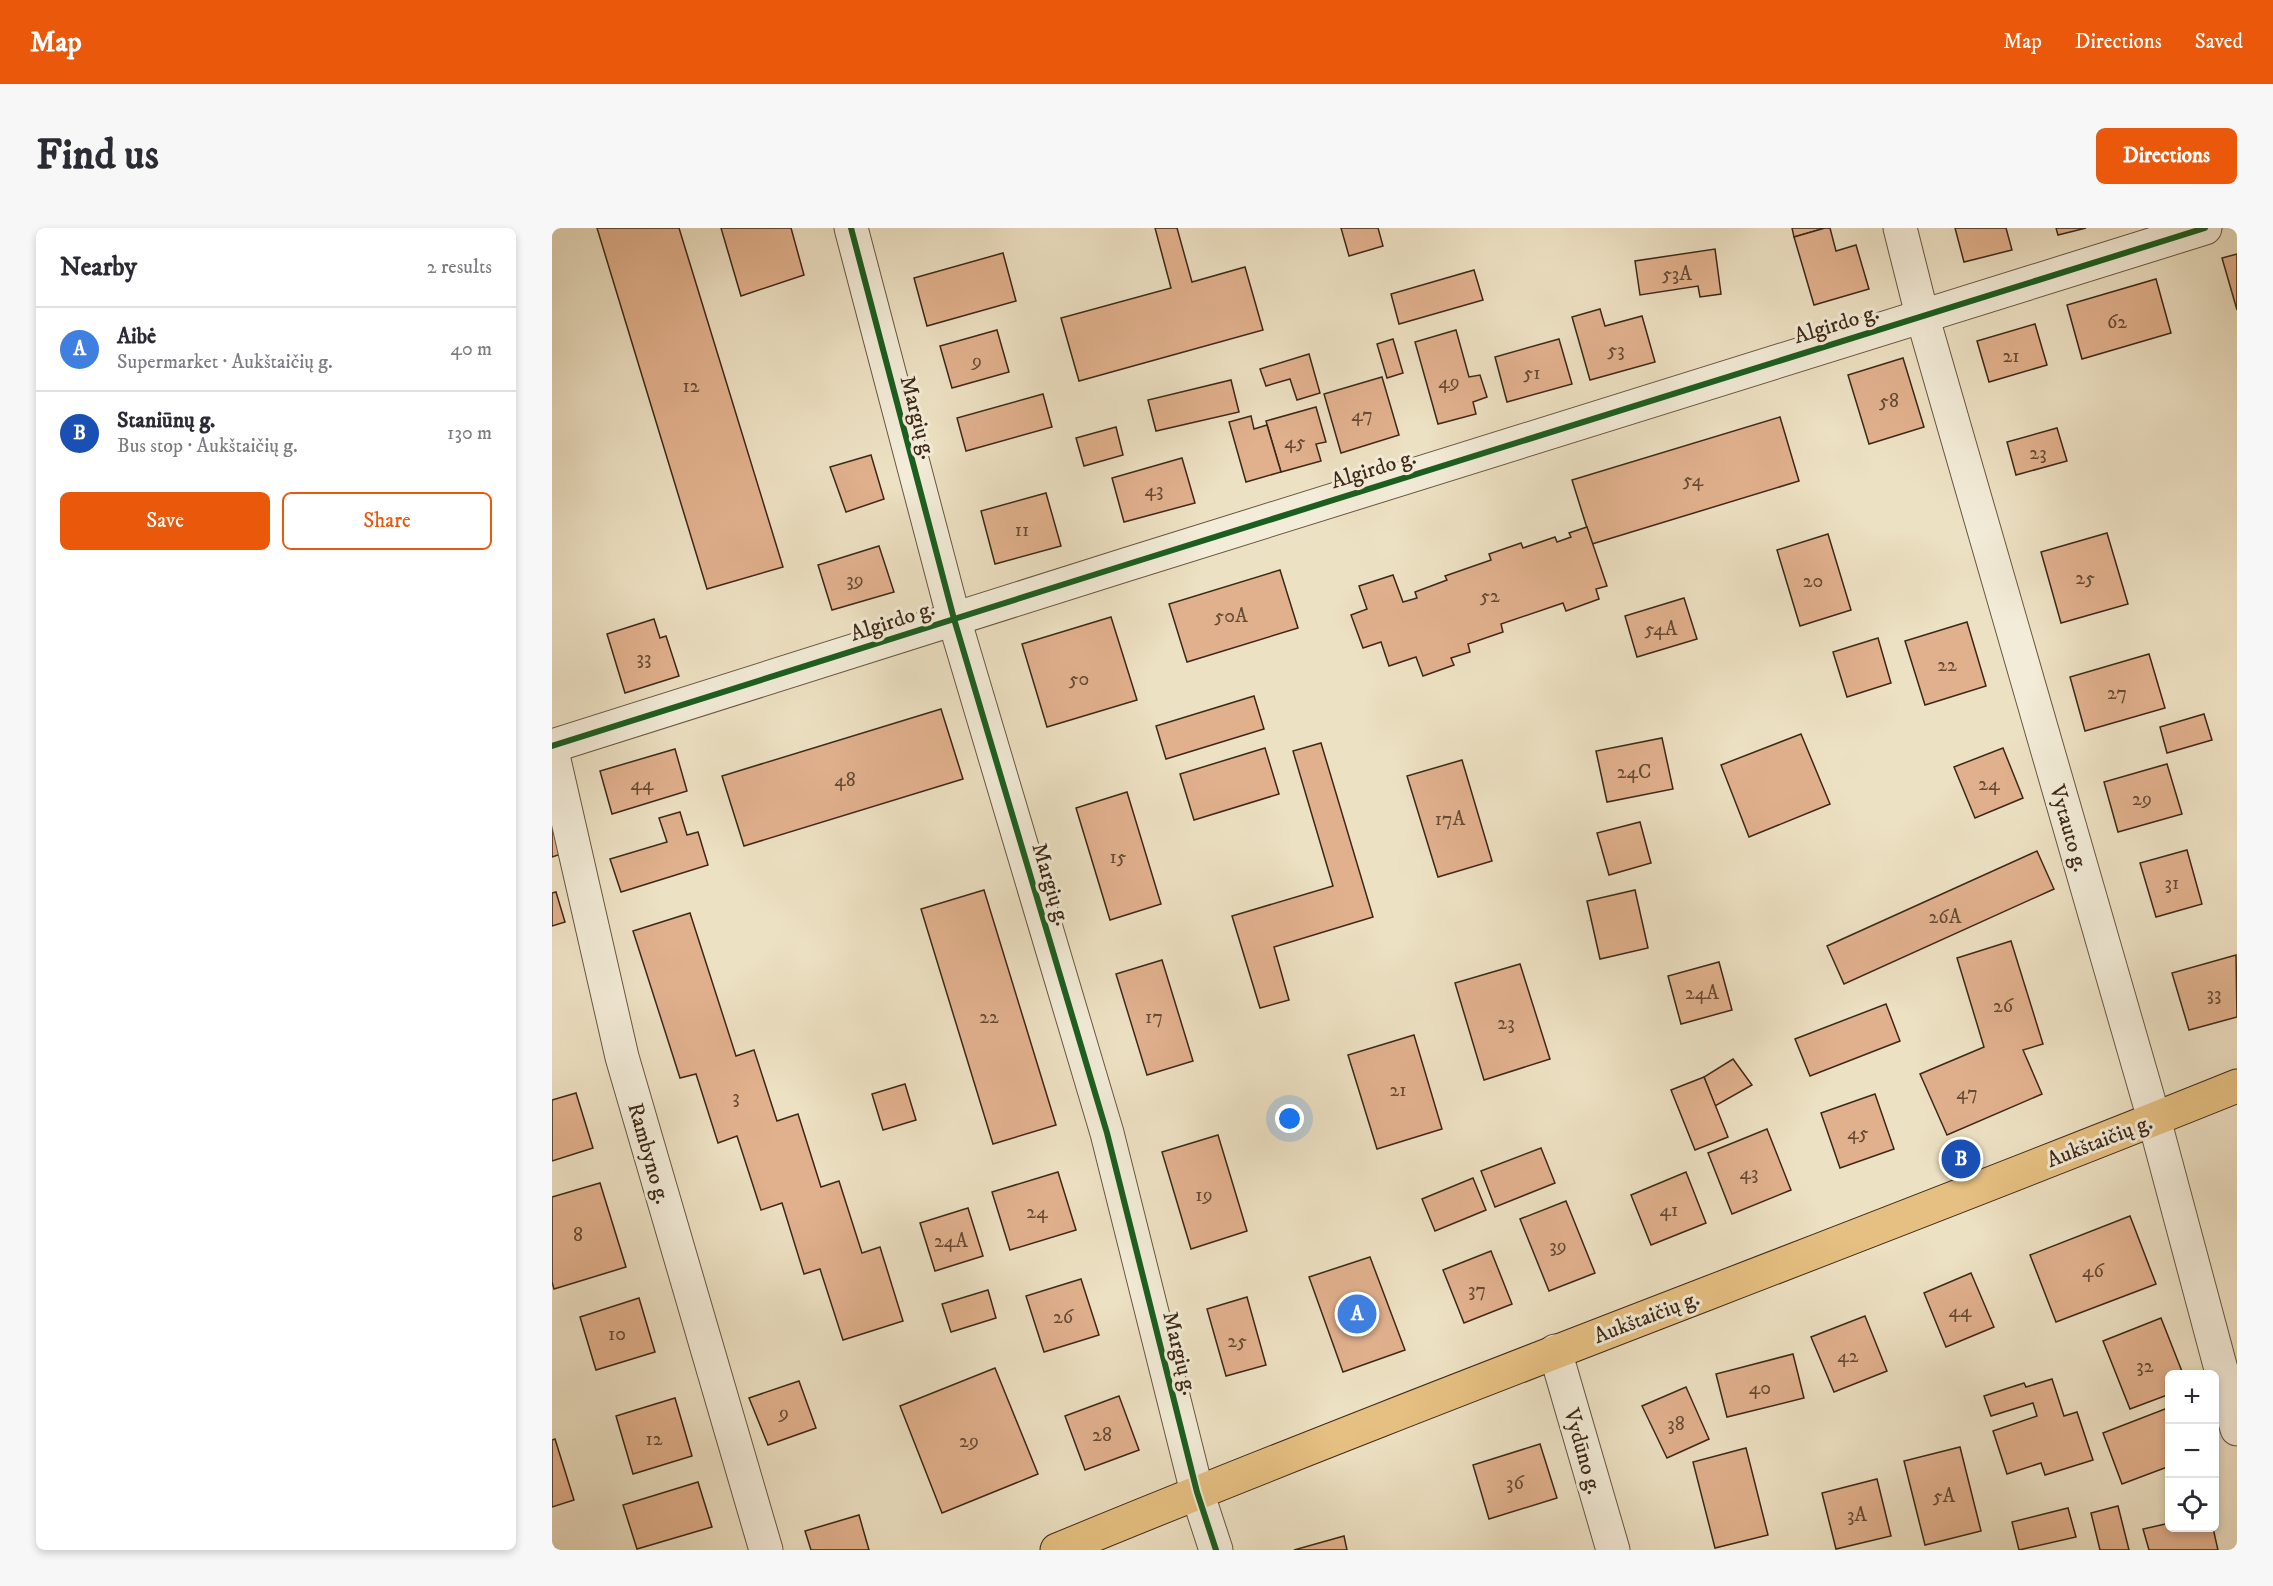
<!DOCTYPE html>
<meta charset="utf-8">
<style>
body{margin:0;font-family:"IM FELL DW Pica",serif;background:#f7f7f7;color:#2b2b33}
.controls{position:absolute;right:18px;bottom:18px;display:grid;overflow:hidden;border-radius:9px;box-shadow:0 3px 9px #0003}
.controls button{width:54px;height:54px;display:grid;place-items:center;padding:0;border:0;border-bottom:2px solid #e1e1e2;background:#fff;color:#2b2b33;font:30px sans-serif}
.you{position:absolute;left:738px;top:891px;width:21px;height:21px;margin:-15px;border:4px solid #fff;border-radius:50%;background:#1a73e8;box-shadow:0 0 0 9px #1a73e833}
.badge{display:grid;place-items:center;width:39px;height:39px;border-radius:50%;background:#ea580c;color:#fff;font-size:20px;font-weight:700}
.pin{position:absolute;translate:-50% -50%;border:3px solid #fff;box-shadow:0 2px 6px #0006}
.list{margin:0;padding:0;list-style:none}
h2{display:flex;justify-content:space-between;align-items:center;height:78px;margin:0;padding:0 24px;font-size:26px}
h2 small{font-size:20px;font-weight:400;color:#7c7c81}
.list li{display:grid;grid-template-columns:39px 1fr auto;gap:18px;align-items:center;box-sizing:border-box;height:84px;padding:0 24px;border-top:2px solid #e1e1e2}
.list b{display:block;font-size:22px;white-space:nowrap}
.list p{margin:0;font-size:20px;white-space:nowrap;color:#7c7c81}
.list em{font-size:20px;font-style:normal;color:#7c7c81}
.actions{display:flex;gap:12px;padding:18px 24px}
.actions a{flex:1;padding:14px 0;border:2px solid #ea580c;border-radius:9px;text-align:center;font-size:21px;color:#ea580c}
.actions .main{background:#ea580c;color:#fff}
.icon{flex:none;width:33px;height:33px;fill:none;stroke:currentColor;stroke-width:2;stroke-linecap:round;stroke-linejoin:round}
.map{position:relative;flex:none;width:1685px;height:1322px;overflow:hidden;border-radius:9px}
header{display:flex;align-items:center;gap:36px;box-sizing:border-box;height:84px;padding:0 30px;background:#ea580c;color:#fff}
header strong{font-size:28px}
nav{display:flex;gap:33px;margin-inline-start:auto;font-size:21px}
.intro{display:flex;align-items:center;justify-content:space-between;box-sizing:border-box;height:144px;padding:0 36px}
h1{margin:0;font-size:42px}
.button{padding:15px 27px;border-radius:9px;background:#ea580c;color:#fff;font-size:21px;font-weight:700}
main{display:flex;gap:36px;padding:0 36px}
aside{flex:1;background:#fff;border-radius:9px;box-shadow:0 3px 9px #0003}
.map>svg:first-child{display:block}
.building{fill:#e1b18d;stroke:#3d2817;stroke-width:1.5}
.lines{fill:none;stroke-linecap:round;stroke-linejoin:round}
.minor-casing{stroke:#695642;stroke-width:35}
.major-casing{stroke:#3d2817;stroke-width:35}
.minor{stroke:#f3ecd8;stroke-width:33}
.major{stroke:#e6c082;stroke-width:33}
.cycleway-casing{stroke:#f3ecd8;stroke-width:10}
.cycleway{stroke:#1b5e20;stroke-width:6}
.labels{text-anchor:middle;stroke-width:6;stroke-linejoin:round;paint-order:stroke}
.number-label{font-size:20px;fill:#664a34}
.street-label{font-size:22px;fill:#3d2817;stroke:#f3ecd8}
</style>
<header>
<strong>Map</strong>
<nav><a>Map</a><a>Directions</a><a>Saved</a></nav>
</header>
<div class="intro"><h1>Find us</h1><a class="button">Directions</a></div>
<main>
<aside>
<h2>Nearby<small>2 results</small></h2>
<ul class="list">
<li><span class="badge" style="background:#3f7fe0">A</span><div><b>Aibė</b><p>Supermarket · Aukštaičių g.</p></div><em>40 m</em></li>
<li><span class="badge" style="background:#1a4fb4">B</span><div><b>Staniūnų g.</b><p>Bus stop · Aukštaičių g.</p></div><em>130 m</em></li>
</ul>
<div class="actions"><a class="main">Save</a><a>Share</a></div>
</aside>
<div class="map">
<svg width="1685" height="1322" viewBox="0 0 1685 1322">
<rect width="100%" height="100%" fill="#ede1c3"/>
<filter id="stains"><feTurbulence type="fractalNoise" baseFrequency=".00333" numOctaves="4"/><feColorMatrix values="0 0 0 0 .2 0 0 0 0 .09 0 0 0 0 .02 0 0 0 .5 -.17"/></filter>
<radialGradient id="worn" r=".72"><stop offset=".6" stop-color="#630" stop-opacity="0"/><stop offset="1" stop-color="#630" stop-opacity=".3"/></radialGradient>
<!-- building -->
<g class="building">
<path d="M 45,0 L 127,0 L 231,339 L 155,361 Z"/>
<path d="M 169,0 L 239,0 L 252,47 L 189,68 Z"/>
<path d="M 603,0 L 625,0 L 640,54 L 693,39 L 711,102 L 527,153 L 509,90 L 619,60 Z"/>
<path d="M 789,0 L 826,0 L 831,18 L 797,28 Z"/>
<path d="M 1240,0 L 1273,0 L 1242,9 Z"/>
<path d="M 1273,0 L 1278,0 L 1284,23 L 1304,17 L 1317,61 L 1262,77 L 1242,9 Z"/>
<path d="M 1403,0 L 1454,0 L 1460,22 L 1412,34 Z"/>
<path d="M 1504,0 L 1534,0 L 1506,7 Z"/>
<path d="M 1163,21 L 1169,66 L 1148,69 L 1146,58 L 1088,67 L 1083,33 Z"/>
<path d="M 451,25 L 464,73 L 375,98 L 362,50 Z"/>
<path d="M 1685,26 L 1685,82 L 1670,30 Z"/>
<path d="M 922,42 L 931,72 L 847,96 L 839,66 Z"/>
<path d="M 1604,51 L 1619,105 L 1530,131 L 1515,77 Z"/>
<path d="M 1048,81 L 1053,98 L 1090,88 L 1103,134 L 1038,152 L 1020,89 Z"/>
<path d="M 1483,96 L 1495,137 L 1437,154 L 1425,113 Z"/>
<path d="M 445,102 L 457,144 L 400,160 L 388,118 Z"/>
<path d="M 904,102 L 917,149 L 928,147 L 935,169 L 921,174 L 924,186 L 886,196 L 863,114 Z"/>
<path d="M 841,111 L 851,145 L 835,150 L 825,116 Z"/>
<path d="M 1007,111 L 1020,156 L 955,174 L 943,129 Z"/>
<path d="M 757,126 L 768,165 L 745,172 L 738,151 L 714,158 L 708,141 Z"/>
<path d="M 1351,130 L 1372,199 L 1317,216 L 1296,147 Z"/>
<path d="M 830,149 L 847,207 L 789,225 L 772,166 Z"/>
<path d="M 679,152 L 687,184 L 604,203 L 596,172 Z"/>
<path d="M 491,166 L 500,199 L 414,223 L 405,190 Z"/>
<path d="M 764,179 L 774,214 L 764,216 L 769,233 L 729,244 L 714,193 Z"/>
<path d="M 699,188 L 702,201 L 715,197 L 729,244 L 694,254 L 677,194 Z"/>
<path d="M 1228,189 L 1247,253 L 1040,316 L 1020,252 Z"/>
<path d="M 564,199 L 571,227 L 532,238 L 524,210 Z"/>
<path d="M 1505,200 L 1515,233 L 1464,247 L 1455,214 Z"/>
<path d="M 319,227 L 332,271 L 294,284 L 278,239 Z"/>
<path d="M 630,230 L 643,275 L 572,294 L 560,250 Z"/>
<path d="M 494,265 L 509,318 L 443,336 L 429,283 Z"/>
<path d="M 1035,299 L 1055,358 L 1044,361 L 1047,371 L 1014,383 L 1011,375 L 949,396 L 951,404 L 916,416 L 918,424 L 899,430 L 902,437 L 871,448 L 864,429 L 837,438 L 829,414 L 811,420 L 799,387 L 815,381 L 807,358 L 841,347 L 851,374 L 865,370 L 863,364 L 895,352 L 893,348 L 939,332 L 937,326 L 969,315 L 971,320 L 1003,309 L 1005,314 L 1019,309 L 1017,305 Z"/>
<path d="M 1555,305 L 1576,376 L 1509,395 L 1489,324 Z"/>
<path d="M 1276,306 L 1299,382 L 1248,398 L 1225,322 Z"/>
<path d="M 327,318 L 342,364 L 280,382 L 266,337 Z"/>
<path d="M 728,342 L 746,400 L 635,434 L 617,376 Z"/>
<path d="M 1132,370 L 1145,411 L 1085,429 L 1073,388 Z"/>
<path d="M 559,389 L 585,472 L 495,499 L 470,416 Z"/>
<path d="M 102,391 L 108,410 L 114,408 L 127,448 L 73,465 L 55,406 Z"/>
<path d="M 1415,394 L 1434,458 L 1373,477 L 1353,413 Z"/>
<path d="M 1326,410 L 1339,455 L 1295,469 L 1281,424 Z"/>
<path d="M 1597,426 L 1613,480 L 1533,503 L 1518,449 Z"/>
<path d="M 702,468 L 712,501 L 614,531 L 604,498 Z"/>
<path d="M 389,481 L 411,551 L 192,618 L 170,548 Z"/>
<path d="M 1652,486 L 1660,512 L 1615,525 L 1608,499 Z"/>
<path d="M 1249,506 L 1278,576 L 1197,609 L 1169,537 Z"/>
<path d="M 1110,510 L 1121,561 L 1055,574 L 1044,523 Z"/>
<path d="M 769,515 L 821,689 L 722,719 L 737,772 L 708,780 L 680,688 L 781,658 L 741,523 Z"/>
<path d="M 713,520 L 727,566 L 642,592 L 628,546 Z"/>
<path d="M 1451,520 L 1471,570 L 1423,590 L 1402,539 Z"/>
<path d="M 123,521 L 135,563 L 60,586 L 48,543 Z"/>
<path d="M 910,532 L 940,633 L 886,649 L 855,548 Z"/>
<path d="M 1615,536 L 1630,586 L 1566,604 L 1552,554 Z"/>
<path d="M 575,564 L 609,676 L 558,692 L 524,580 Z"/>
<path d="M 128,584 L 135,607 L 146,604 L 156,637 L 69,664 L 58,631 L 115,614 L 107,590 Z"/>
<path d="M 0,587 L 12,625 L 0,629 Z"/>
<path d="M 1088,594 L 1099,635 L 1057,647 L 1045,605 Z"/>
<path d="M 1635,622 L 1650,676 L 1604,689 L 1588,635 Z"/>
<path d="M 1485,623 L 1502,661 L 1292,756 L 1275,718 Z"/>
<path d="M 432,662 L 504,897 L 441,916 L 369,681 Z"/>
<path d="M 1083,662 L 1096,720 L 1048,731 L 1035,673 Z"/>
<path d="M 4,664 L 13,694 L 0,698 L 0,665 Z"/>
<path d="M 138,685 L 184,828 L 202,822 L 225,893 L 246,886 L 269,959 L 287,953 L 310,1025 L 328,1019 L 351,1093 L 291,1112 L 268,1041 L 252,1046 L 230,975 L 209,982 L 185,908 L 166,915 L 144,846 L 128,850 L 81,703 Z"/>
<path d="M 1459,713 L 1491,816 L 1471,822 L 1490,866 L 1395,907 L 1368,846 L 1432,819 L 1405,730 Z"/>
<path d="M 1684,727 L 1685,789 L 1637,802 L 1620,745 Z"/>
<path d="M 610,732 L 641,833 L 595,847 L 564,746 Z"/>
<path d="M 1167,734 L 1180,782 L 1129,796 L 1116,748 Z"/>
<path d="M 968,736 L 998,831 L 932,852 L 903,755 Z"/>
<path d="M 1334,776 L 1348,813 L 1258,848 L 1243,811 Z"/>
<path d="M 862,807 L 890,901 L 825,921 L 796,827 Z"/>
<path d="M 1181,831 L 1200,857 L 1163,878 L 1152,849 Z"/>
<path d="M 1152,849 L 1176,909 L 1143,922 L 1119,862 Z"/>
<path d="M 353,856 L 364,892 L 331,902 L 320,866 Z"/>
<path d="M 24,865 L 41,920 L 0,933 L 0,872 Z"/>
<path d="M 1323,866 L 1342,921 L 1288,940 L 1269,885 Z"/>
<path d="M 1215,901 L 1239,962 L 1180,986 L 1156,925 Z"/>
<path d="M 666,907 L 695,1003 L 639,1021 L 610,924 Z"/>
<path d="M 989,920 L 1003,955 L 943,979 L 929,943 Z"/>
<path d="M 506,944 L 524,1002 L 458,1022 L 440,964 Z"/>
<path d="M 1134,944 L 1154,995 L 1099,1017 L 1079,967 Z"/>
<path d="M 921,950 L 934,982 L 883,1003 L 870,971 Z"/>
<path d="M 48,955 L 74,1039 L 2,1061 L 0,1054 L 0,969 Z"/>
<path d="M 1014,973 L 1043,1045 L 997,1063 L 968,991 Z"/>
<path d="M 416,980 L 431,1028 L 383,1043 L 368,995 Z"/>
<path d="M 1578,988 L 1604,1056 L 1504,1094 L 1478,1027 Z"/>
<path d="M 939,1023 L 960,1076 L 912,1095 L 891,1042 Z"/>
<path d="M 818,1029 L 853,1122 L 791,1144 L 757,1049 Z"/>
<path d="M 1419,1045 L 1442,1099 L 1394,1119 L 1372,1065 Z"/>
<path d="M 529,1051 L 547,1107 L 492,1124 L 474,1068 Z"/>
<path d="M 436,1062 L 444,1090 L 399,1104 L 390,1076 Z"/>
<path d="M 695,1069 L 714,1137 L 674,1148 L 655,1081 Z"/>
<path d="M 87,1070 L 103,1124 L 44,1142 L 28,1089 Z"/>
<path d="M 1313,1088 L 1335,1143 L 1282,1164 L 1259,1109 Z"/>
<path d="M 1609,1090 L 1631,1146 L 1618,1146 L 1618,1166 L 1578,1181 L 1551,1113 Z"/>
<path d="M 1241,1126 L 1252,1170 L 1175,1189 L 1164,1146 Z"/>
<path d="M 443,1140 L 486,1246 L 390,1285 L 348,1178 Z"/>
<path d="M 1500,1151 L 1512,1188 L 1525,1184 L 1541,1232 L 1493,1247 L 1489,1235 L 1455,1246 L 1441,1203 L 1485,1188 L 1481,1175 L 1439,1188 L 1432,1168 L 1472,1155 L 1474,1159 Z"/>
<path d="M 247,1153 L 264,1200 L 216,1217 L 197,1170 Z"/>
<path d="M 1134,1159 L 1157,1211 L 1115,1230 L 1090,1178 Z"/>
<path d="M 567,1168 L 587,1222 L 533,1242 L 513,1188 Z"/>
<path d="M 123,1170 L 140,1228 L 81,1246 L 64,1188 Z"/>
<path d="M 1618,1179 L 1618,1238 L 1570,1256 L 1551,1205 Z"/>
<path d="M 3,1211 L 22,1272 L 0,1279 L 0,1212 Z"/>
<path d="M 988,1216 L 1005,1270 L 937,1291 L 921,1237 Z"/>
<path d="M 1408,1219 L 1429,1303 L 1373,1317 L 1352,1233 Z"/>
<path d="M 1194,1220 L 1216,1307 L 1163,1320 L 1141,1234 Z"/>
<path d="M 1325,1251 L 1339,1308 L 1284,1321 L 1270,1265 Z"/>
<path d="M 146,1254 L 160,1299 L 85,1321 L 71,1277 Z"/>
<path d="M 1566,1278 L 1577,1322 L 1548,1322 L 1539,1285 Z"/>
<path d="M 1516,1280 L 1524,1309 L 1467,1322 L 1460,1294 Z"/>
<path d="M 307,1287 L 317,1322 L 259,1322 L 253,1303 Z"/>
<path d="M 1618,1295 L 1618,1300 L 1661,1300 L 1666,1322 L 1597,1322 L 1591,1301 Z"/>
<path d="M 792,1308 L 795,1322 L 742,1322 Z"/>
</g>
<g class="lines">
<!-- minor casing -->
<g class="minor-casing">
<g id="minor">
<path d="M 299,0 L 402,391 L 555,905 L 645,1264 L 664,1322"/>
<path d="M 1348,0 L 1370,87 L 1602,891 L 1685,1201"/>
<path d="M 0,518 L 573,337 L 1653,0"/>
<path d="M 0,523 L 70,829 L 214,1322"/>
<path d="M 1003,1123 L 1061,1322"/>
</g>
</g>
<!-- major casing -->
<g class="major-casing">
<path id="major" d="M 505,1322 C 896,1161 1293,1016 1685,858"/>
</g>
<!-- minor -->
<use href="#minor" class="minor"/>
<!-- major -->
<use href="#major" class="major"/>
<!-- cycleway casing -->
<g class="cycleway-casing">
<g id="cycleway">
<path d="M 299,0 L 402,391 L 555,905 L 645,1264 L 664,1322"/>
<path d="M 0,518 L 573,337 L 1653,0"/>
</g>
</g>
<!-- cycleway -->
<use href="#cycleway" class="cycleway"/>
</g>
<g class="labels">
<!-- number labels -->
<g class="number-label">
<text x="1125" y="52">53A</text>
<text x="1565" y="100">62</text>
<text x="1064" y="128">53</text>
<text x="1459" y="134">21</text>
<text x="425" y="139">9</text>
<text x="980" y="151">51</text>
<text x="897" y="160">49</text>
<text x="139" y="164">12</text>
<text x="1337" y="179">58</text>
<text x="810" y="193">47</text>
<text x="743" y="220">45</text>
<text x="1486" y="231">23</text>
<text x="1141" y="258">54</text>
<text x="602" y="268">43</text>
<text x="470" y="308">11</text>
<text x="1533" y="356">25</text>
<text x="303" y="358">39</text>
<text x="1261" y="359">20</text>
<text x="938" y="374">52</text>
<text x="679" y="394">50A</text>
<text x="1109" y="407">54A</text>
<text x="92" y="436">33</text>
<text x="1395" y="443">22</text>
<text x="527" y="457">50</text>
<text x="1565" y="471">27</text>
<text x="1082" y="550">24C</text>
<text x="293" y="558">48</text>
<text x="90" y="562">44</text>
<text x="1437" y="562">24</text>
<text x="1590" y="577">29</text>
<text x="898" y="597">17A</text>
<text x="566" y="635">15</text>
<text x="1620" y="661">31</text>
<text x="1393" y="695">26A</text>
<text x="1150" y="771">24A</text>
<text x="1662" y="772">33</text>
<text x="1451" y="784">26</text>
<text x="437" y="795">22</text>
<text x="602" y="795">17</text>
<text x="954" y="801">23</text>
<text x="846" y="868">21</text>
<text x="1415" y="871">47</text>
<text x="184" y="875">3</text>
<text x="1306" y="911">45</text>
<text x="1197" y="951">43</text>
<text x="652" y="973">19</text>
<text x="1117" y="988">41</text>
<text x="485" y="990">24</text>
<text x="26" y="1013">8</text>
<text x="399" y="1019">24A</text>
<text x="1006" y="1024">39</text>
<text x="1541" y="1049">46</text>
<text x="925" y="1068">37</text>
<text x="1408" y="1089">44</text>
<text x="511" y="1095">26</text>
<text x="65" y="1112">10</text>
<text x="685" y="1119">25</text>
<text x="1296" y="1134">42</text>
<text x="1593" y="1144">32</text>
<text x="1208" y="1166">40</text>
<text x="232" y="1191">9</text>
<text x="1124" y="1202">38</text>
<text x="550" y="1213">28</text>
<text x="102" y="1217">12</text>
<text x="417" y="1219">29</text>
<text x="963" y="1261">36</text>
<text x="1392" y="1274">5A</text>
<text x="1305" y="1293">3A</text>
</g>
<!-- street labels -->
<g class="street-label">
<text transform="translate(1284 95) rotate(-17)" y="8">Algirdo g.</text>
<text transform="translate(367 189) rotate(75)" y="8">Margių g.</text>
<text transform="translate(821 240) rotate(-17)" y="8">Algirdo g.</text>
<text transform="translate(340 392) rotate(-18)" y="8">Algirdo g.</text>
<text transform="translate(1518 600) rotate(74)" y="8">Vytauto g.</text>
<text transform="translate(500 656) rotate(73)" y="8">Margių g.</text>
<text transform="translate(1547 912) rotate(-21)" y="8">Aukštaičių g.</text>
<text transform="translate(98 925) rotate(74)" y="8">Rambyno g.</text>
<text transform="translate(1094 1088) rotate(-21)" y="8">Aukštaičių g.</text>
<text transform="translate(629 1125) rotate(76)" y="8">Margių g.</text>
<text transform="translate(1032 1223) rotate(74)" y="8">Vydūno g.</text>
</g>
</g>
<rect width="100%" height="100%" filter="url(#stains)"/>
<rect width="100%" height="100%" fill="url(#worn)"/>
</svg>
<div class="controls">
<button>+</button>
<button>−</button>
<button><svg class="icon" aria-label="locate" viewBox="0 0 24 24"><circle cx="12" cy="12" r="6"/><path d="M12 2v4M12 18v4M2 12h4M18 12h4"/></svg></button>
</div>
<div class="you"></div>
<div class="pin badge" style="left:805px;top:1086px;background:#3f7fe0">A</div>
<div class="pin badge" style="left:1409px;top:931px;background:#1a4fb4">B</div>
</div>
</main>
